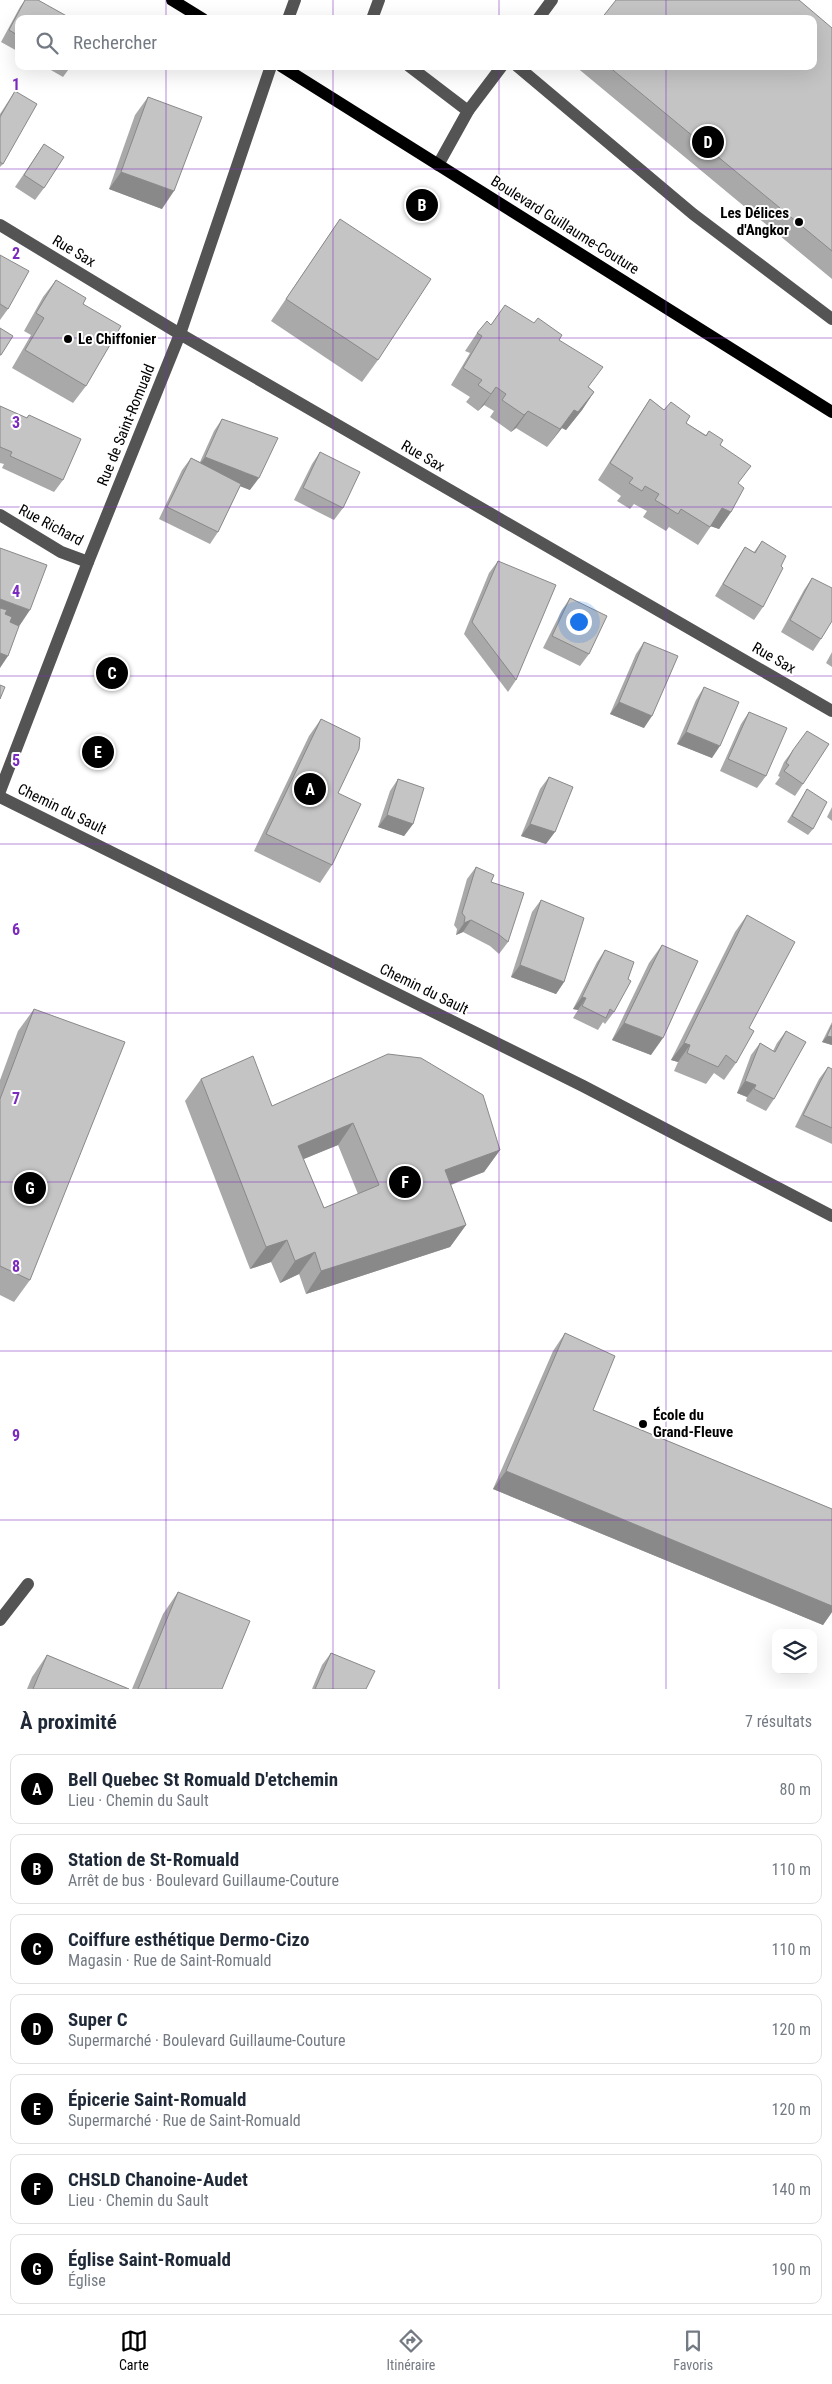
<!DOCTYPE html>
<html lang="fr">
<meta charset="utf-8">
<style>
body{margin:0;font-family:"Roboto Condensed",sans-serif;background:#f2f2f3;color:#1f2937}
.controls{position:absolute;right:15px;bottom:15px;display:grid;overflow:hidden;border-radius:10px;box-shadow:0 5px 20px #0002}
.controls button{width:45px;height:45px;display:grid;place-items:center;padding:0;border:0;border-bottom:1px solid #e0e1e3;background:#fff;color:#1f2937;font:25px sans-serif}
.you{position:absolute;left:578px;top:621px;width:18px;height:18px;margin:-12px;border:4px solid #fff;border-radius:50%;background:#1a73e8;box-shadow:0 0 0 8px #1a73e833}
.badge{display:grid;place-items:center;width:32px;height:32px;border-radius:50%;background:#000;color:#fff;font-size:16px;font-weight:700}
.pin{position:absolute;translate:-50% -50%;border:2px solid #fff;box-shadow:0 1px 5px #0006}
.list{margin:0;padding:0;list-style:none}
h2{display:flex;justify-content:space-between;align-items:center;height:65px;margin:0;padding:0 20px;font-size:21px}
h2 small{font-size:16px;font-weight:400;color:#747a83}
.list li{display:grid;grid-template-columns:32px 1fr auto;gap:15px;align-items:center;box-sizing:border-box;height:70px;margin:0 10px 10px;padding:0 10px;border:1px solid #e0e1e3;border-radius:10px}
.list b{display:block;font-size:19px;white-space:nowrap}
.list p{margin:0;font-size:16px;white-space:nowrap;color:#747a83}
.list em{font-size:16px;font-style:normal;color:#747a83}
.icon{flex:none;width:28px;height:28px;fill:none;stroke:currentColor;stroke-width:2;stroke-linecap:round;stroke-linejoin:round}
.map{position:relative;flex:none;width:832px;height:1689px;overflow:hidden}
.search{position:absolute;background:#fff;box-shadow:0 5px 20px #0002;left:15px;right:15px;top:15px;height:55px;display:flex;align-items:center;gap:12px;box-sizing:border-box;padding:0 18px;border-radius:10px;color:#747a83;font-size:19px}
.sheet{height:625px;background:#fff}
nav{display:flex;justify-content:space-around;align-items:center;box-sizing:border-box;height:70px;border-top:1px solid #e0e1e3;background:#fff;font-size:14px;color:#747a83}
nav a{display:grid;justify-items:center;gap:2px}
nav .on{color:#000}
.map>svg:first-child{display:block}
.lines{fill:none;stroke-linecap:round;stroke-linejoin:round}
.minor{stroke:#545454;stroke-width:12}
.major{stroke:#000;stroke-width:12}
.wall{fill:#a9a9a9;fill-rule:evenodd}
.shaded-wall{fill:#898989}
.building{fill:#c4c4c4;stroke:#898989;fill-rule:evenodd}
.grid{fill:none;stroke:#7b2cbf;stroke-width:1;stroke-opacity:0.55}
.poi-dot{fill:#000;stroke:#fff;stroke-width:2}
.labels{text-anchor:middle;stroke-width:4;stroke-linejoin:round;paint-order:stroke}
.poi-label{font-size:15px;font-weight:bold;fill:#000;stroke:#fff;text-anchor:start}
.street-label{font-size:15px;fill:#000;stroke:#fff}
.grid-label{font-size:16px;text-anchor:middle;font-weight:bold;fill:#7b2cbf;stroke:#fff;stroke-width:4;stroke-linejoin:round;paint-order:stroke}
</style>
<div class="map">
<svg width="832" height="1689" viewBox="0 0 832 1689">
<rect width="100%" height="100%" fill="#fff"/>
<g class="lines">
<!-- minor -->
<g class="minor">
<path d="M 288,19 L 295,0"/>
<path d="M 372,19 L 379,0"/>
<path d="M 538,19 L 552,0"/>
<path d="M 409,66 L 468,111 L 438,165"/>
<path d="M 517,66 L 693,214 L 832,319"/>
<path d="M 468,111 L 502,66"/>
<path d="M 0,225 L 180,334 L 832,711"/>
<path d="M 0,515 L 61,552 L 88,562"/>
<path d="M 0,791 L 88,562 L 180,334 L 271,66"/>
<path d="M 0,797 L 583,1086 L 832,1216"/>
<path d="M 0,1620 L 28,1584"/>
</g>
<!-- major -->
<g class="major">
<path d="M 172,0 L 203,19"/>
<path d="M 281,66 L 832,412"/>
</g>
</g>
<!-- wall -->
<g class="wall">
<path d="M 25,0 L 38,0 L 19,19 L 19,52 L 1,42 L 20,7 Z"/>
<path d="M 832,28 L 832,279 L 575,66 L 813,66 Z"/>
<path d="M 44,66 L 71,66 L 63,77 Z"/>
<path d="M 15,91 L 3,164 L 0,167 L 0,114 Z"/>
<path d="M 148,97 L 162,209 L 109,189 L 135,115 Z"/>
<path d="M 44,144 L 44,188 L 35,200 L 15,187 Z"/>
<path d="M 340,219 L 378,360 L 362,382 L 271,321 Z"/>
<path d="M 0,255 L 8,309 L 0,320 Z"/>
<path d="M 56,280 L 86,386 L 73,403 L 12,368 L 31,335 L 24,331 L 43,297 Z"/>
<path d="M 491,325 L 559,340 L 589,387 L 594,392 L 582,410 L 566,430 L 562,428 L 547,447 L 516,428 L 511,432 L 490,417 L 494,411 L 484,405 L 478,411 L 466,402 L 470,397 L 451,385 L 470,353 L 465,351 L 477,333 Z"/>
<path d="M 650,399 L 664,410 L 706,435 L 709,431 L 720,445 L 738,483 L 731,512 L 719,529 L 711,526 L 698,545 L 669,527 L 666,531 L 643,517 L 647,511 L 634,504 L 630,509 L 617,501 L 621,496 L 598,480 L 638,417 Z"/>
<path d="M 0,406 L 26,418 L 29,415 L 63,480 L 54,492 L 2,468 L 4,464 L 0,463 Z"/>
<path d="M 222,419 L 250,490 L 240,486 L 218,532 L 210,544 L 159,519 L 182,470 L 191,458 L 200,462 L 214,431 Z"/>
<path d="M 320,452 L 343,508 L 334,520 L 294,500 L 312,464 Z"/>
<path d="M 762,541 L 781,566 L 763,607 L 754,620 L 715,596 L 737,559 L 745,547 L 754,552 Z"/>
<path d="M 498,561 L 516,680 L 508,692 L 464,634 L 489,573 Z"/>
<path d="M 812,578 L 821,639 L 813,651 L 781,632 L 804,590 Z"/>
<path d="M 570,598 L 589,654 L 580,666 L 543,648 L 562,610 Z"/>
<path d="M 644,642 L 644,728 L 610,714 L 636,654 Z"/>
<path d="M 832,652 L 832,667 L 826,663 Z"/>
<path d="M 704,687 L 712,758 L 677,744 L 696,700 Z"/>
<path d="M 749,712 L 766,776 L 757,788 L 720,771 L 741,724 Z"/>
<path d="M 321,719 L 332,865 L 320,883 L 254,851 L 309,736 Z"/>
<path d="M 793,750 L 803,784 L 795,796 L 775,784 L 780,777 L 778,776 L 784,762 Z"/>
<path d="M 549,777 L 546,844 L 521,836 L 540,789 Z"/>
<path d="M 398,779 L 413,824 L 404,836 L 378,827 L 390,791 Z"/>
<path d="M 807,789 L 813,829 L 808,835 L 787,822 Z"/>
<path d="M 832,807 L 832,821 L 827,817 Z"/>
<path d="M 476,867 L 491,882 L 508,942 L 499,954 L 490,946 L 463,932 L 456,935 L 457,929 L 454,925 L 467,879 Z"/>
<path d="M 541,900 L 564,982 L 556,994 L 511,977 L 532,912 Z"/>
<path d="M 747,915 L 749,1028 L 736,1063 L 724,1080 L 714,1073 L 706,1084 L 674,1071 L 678,1062 L 671,1060 L 735,932 Z"/>
<path d="M 662,945 L 651,1055 L 612,1040 L 649,963 Z"/>
<path d="M 605,950 L 614,1012 L 605,1024 L 603,1022 L 598,1030 L 573,1018 L 578,1010 L 573,1009 L 597,962 Z"/>
<path d="M 34,1009 L 30,1280 L 14,1302 L 0,1295 L 0,1080 L 18,1031 Z"/>
<path d="M 832,1022 L 832,1045 L 822,1042 Z"/>
<path d="M 786,1031 L 774,1099 L 766,1111 L 746,1101 L 747,1097 L 737,1093 L 751,1055 L 760,1043 L 773,1051 L 777,1043 Z"/>
<path d="M 828,1067 L 832,1069 L 832,1144 L 795,1127 L 819,1079 Z"/>
<path d="M 201,1079 L 272,1106 L 500,1150 L 484,1172 L 451,1185 L 466,1225 L 450,1247 L 306,1294 L 299,1274 L 280,1283 L 271,1262 L 250,1269 L 185,1101 ZM 338,1145 L 358,1194 L 324,1208 L 303,1159 Z"/>
<path d="M 565,1333 L 593,1410 L 832,1509 L 832,1612 L 823,1625 L 493,1489 L 553,1351 Z"/>
<path d="M 178,1592 L 222,1689 L 132,1689 L 163,1614 Z"/>
<path d="M 331,1653 L 366,1689 L 312,1689 L 322,1665 Z"/>
<path d="M 47,1655 L 129,1689 L 27,1689 L 32,1677 Z"/>
</g>
<!-- shaded-wall -->
<g class="shaded-wall">
<path d="M 121,172 L 174,191 L 162,209 L 109,189 Z"/>
<path d="M 496,387 L 484,405 L 478,411 L 491,394 Z"/>
<path d="M 594,392 L 582,410 L 566,430 L 562,428 L 547,447 L 574,410 Z"/>
<path d="M 528,411 L 516,428 L 511,432 L 524,415 Z"/>
<path d="M 205,457 L 259,478 L 250,490 L 196,469 Z"/>
<path d="M 722,508 L 731,512 L 719,529 L 710,526 Z"/>
<path d="M 0,599 L 30,610 L 18,628 L 0,621 Z"/>
<path d="M 0,653 L 8,656 L 0,668 Z"/>
<path d="M 619,702 L 652,716 L 644,728 L 610,714 Z"/>
<path d="M 686,732 L 720,746 L 712,758 L 677,744 Z"/>
<path d="M 387,815 L 413,824 L 404,836 L 378,827 Z"/>
<path d="M 530,824 L 555,832 L 546,844 L 521,836 Z"/>
<path d="M 471,920 L 463,932 L 456,935 L 464,923 Z"/>
<path d="M 520,965 L 564,982 L 556,994 L 511,977 Z"/>
<path d="M 582,997 L 586,998 L 578,1010 L 573,1009 Z"/>
<path d="M 624,1023 L 663,1038 L 651,1055 L 612,1040 Z"/>
<path d="M 827,1036 L 832,1037 L 832,1045 L 822,1042 Z"/>
<path d="M 684,1043 L 690,1045 L 678,1062 L 671,1060 Z"/>
<path d="M 745,1081 L 756,1085 L 747,1097 L 737,1093 Z"/>
<path d="M 353,1123 L 338,1145 L 282,1168 L 298,1146 Z"/>
<path d="M 500,1150 L 484,1172 L 430,1192 L 445,1170 Z"/>
<path d="M 466,1225 L 450,1247 L 306,1294 L 321,1271 Z"/>
<path d="M 287,1240 L 271,1262 L 250,1269 L 266,1247 Z"/>
<path d="M 315,1252 L 299,1274 L 280,1283 L 295,1261 Z"/>
<path d="M 506,1471 L 832,1606 L 832,1612 L 823,1625 L 493,1489 Z"/>
</g>
<!-- building -->
<g class="building">
<path d="M 25,0 L 38,0 L 72,19 L 19,19 L 19,36 L 9,30 Z"/>
<path d="M 616,0 L 799,0 L 832,28 L 832,251 L 608,66 L 813,66 L 813,19 L 601,19 Z"/>
<path d="M 15,91 L 37,104 L 3,164 L 0,162 L 0,117 Z"/>
<path d="M 148,97 L 202,117 L 174,191 L 121,172 Z"/>
<path d="M 44,144 L 64,157 L 44,188 L 24,175 Z"/>
<path d="M 340,219 L 431,279 L 378,360 L 286,299 Z"/>
<path d="M 0,255 L 29,271 L 8,309 L 0,304 Z"/>
<path d="M 56,280 L 86,298 L 83,304 L 121,326 L 86,386 L 25,350 L 44,318 L 36,313 Z"/>
<path d="M 505,305 L 534,323 L 538,318 L 562,335 L 559,340 L 603,367 L 588,387 L 594,392 L 578,412 L 574,410 L 560,429 L 528,411 L 524,415 L 502,400 L 506,394 L 496,387 L 491,394 L 478,385 L 482,380 L 463,368 L 482,336 L 477,333 L 487,321 L 491,325 Z"/>
<path d="M 0,328 L 13,336 L 1,355 L 0,355 Z"/>
<path d="M 650,399 L 664,410 L 671,402 L 690,416 L 686,423 L 706,436 L 709,431 L 723,440 L 720,445 L 751,466 L 738,483 L 744,488 L 731,512 L 722,508 L 710,527 L 681,509 L 678,514 L 655,500 L 659,494 L 645,486 L 642,491 L 629,483 L 633,478 L 610,463 Z"/>
<path d="M 0,406 L 27,418 L 29,415 L 81,439 L 63,480 L 10,456 L 12,452 L 0,447 Z"/>
<path d="M 222,419 L 278,438 L 259,478 L 205,457 Z"/>
<path d="M 320,452 L 360,472 L 343,508 L 303,488 Z"/>
<path d="M 191,458 L 241,484 L 218,532 L 167,507 Z"/>
<path d="M 762,541 L 786,556 L 781,566 L 783,568 L 763,607 L 723,584 L 745,547 L 755,553 Z"/>
<path d="M 0,548 L 47,565 L 30,610 L 0,599 Z"/>
<path d="M 498,561 L 556,585 L 516,680 L 472,622 Z"/>
<path d="M 812,578 L 832,588 L 832,621 L 821,639 L 790,620 Z"/>
<path d="M 570,598 L 607,616 L 589,654 L 552,636 Z"/>
<path d="M 0,608 L 7,610 L 5,614 L 12,617 L 10,622 L 19,626 L 8,656 L 0,653 Z"/>
<path d="M 644,642 L 678,656 L 652,716 L 619,702 Z"/>
<path d="M 0,685 L 5,687 L 0,699 Z"/>
<path d="M 704,687 L 739,702 L 720,746 L 686,732 Z"/>
<path d="M 749,712 L 787,728 L 766,776 L 728,759 Z"/>
<path d="M 321,719 L 360,738 L 359,749 L 338,793 L 361,804 L 332,865 L 266,834 Z"/>
<path d="M 807,731 L 829,744 L 803,784 L 784,771 L 789,765 L 786,763 L 793,750 Z"/>
<path d="M 549,777 L 573,787 L 555,832 L 530,824 Z"/>
<path d="M 398,779 L 424,788 L 413,824 L 387,815 Z"/>
<path d="M 807,789 L 827,802 L 813,829 L 792,816 Z"/>
<path d="M 476,867 L 494,875 L 491,882 L 524,893 L 508,942 L 498,934 L 471,920 L 464,923 L 465,917 L 462,913 Z"/>
<path d="M 541,900 L 584,918 L 564,982 L 520,965 Z"/>
<path d="M 747,915 L 795,942 L 749,1028 L 754,1031 L 736,1063 L 726,1055 L 718,1067 L 687,1053 L 690,1045 L 684,1043 Z"/>
<path d="M 662,945 L 698,961 L 663,1038 L 624,1023 Z"/>
<path d="M 605,950 L 634,962 L 628,979 L 631,981 L 614,1012 L 610,1009 L 606,1018 L 582,1006 L 586,998 L 582,997 Z"/>
<path d="M 34,1009 L 125,1042 L 30,1280 L 0,1266 L 0,1099 Z"/>
<path d="M 832,1025 L 832,1037 L 827,1036 Z"/>
<path d="M 786,1031 L 806,1042 L 774,1099 L 754,1089 L 756,1085 L 745,1081 L 760,1043 L 775,1052 Z"/>
<path d="M 388,1054 L 421,1058 L 483,1095 L 500,1150 L 445,1170 L 466,1225 L 321,1271 L 315,1252 L 295,1261 L 287,1240 L 266,1247 L 201,1079 L 253,1056 L 272,1106 ZM 353,1123 L 379,1185 L 324,1208 L 298,1146 Z"/>
<path d="M 828,1067 L 832,1069 L 832,1128 L 803,1115 Z"/>
<path d="M 565,1333 L 615,1356 L 593,1410 L 832,1509 L 832,1606 L 506,1471 Z"/>
<path d="M 178,1592 L 250,1621 L 222,1689 L 138,1689 Z"/>
<path d="M 331,1653 L 375,1671 L 366,1689 L 315,1689 Z"/>
<path d="M 47,1655 L 129,1689 L 33,1689 Z"/>
</g>
<!-- grid -->
<path class="grid" d="M 166,0 L 166,19M 333,0 L 333,19M 499,0 L 499,19M 666,0 L 666,19M 166,66 L 166,1689M 333,66 L 333,1689M 499,66 L 499,1689M 666,66 L 666,1689M 0,169 L 832,169M 0,338 L 832,338M 0,507 L 832,507M 0,676 L 832,676M 0,844 L 832,844M 0,1013 L 832,1013M 0,1182 L 832,1182M 0,1351 L 832,1351M 0,1520 L 832,1520"/>
<!-- markers -->
<g class="poi-dot">
<circle cx="799" cy="222" r="5"/>
<circle cx="68" cy="339" r="5"/>
<circle cx="643" cy="1424" r="5"/>
</g>
<g class="labels">
<!-- poi labels -->
<g class="poi-label">
<text x="789" y="218" text-anchor="end">Les Délices<tspan x="789" dy="17">d'Angkor</tspan></text>
<text x="78" y="344">Le Chiffonier</text>
<text x="653" y="1420">École du<tspan x="653" dy="17">Grand-Fleuve</tspan></text>
</g>
<!-- street labels -->
<g class="street-label">
<text transform="translate(565 225) rotate(32)" y="5">Boulevard Guillaume-Couture</text>
<text transform="translate(74 251) rotate(31)" y="5">Rue Sax</text>
<text transform="translate(126 425) rotate(-68)" y="5">Rue de Saint-Romuald</text>
<text transform="translate(423 456) rotate(30)" y="5">Rue Sax</text>
<text transform="translate(51 525) rotate(28)" y="5">Rue Richard</text>
<text transform="translate(774 658) rotate(30)" y="5">Rue Sax</text>
<text transform="translate(62 809) rotate(26)" y="5">Chemin du Sault</text>
<text transform="translate(424 989) rotate(26)" y="5">Chemin du Sault</text>
</g>
</g>
<g class="grid-label">
<text x="16" y="90">1</text>
<text x="16" y="259">2</text>
<text x="16" y="428">3</text>
<text x="16" y="597">4</text>
<text x="16" y="766">5</text>
<text x="16" y="935">6</text>
<text x="16" y="1104">7</text>
<text x="16" y="1272">8</text>
<text x="16" y="1441">9</text>
</g>
</svg>
<div class="controls">
<button><svg class="icon" aria-label="layers" viewBox="0 0 24 24"><path d="M12 4l9 5-9 5-9-5zM3 14l9 5 9-5"/></svg></button>
</div>
<div class="you"></div>
<div class="pin badge" style="left:310px;top:789px">A</div>
<div class="pin badge" style="left:422px;top:205px">B</div>
<div class="pin badge" style="left:112px;top:673px">C</div>
<div class="pin badge" style="left:708px;top:142px">D</div>
<div class="pin badge" style="left:98px;top:752px">E</div>
<div class="pin badge" style="left:405px;top:1182px">F</div>
<div class="pin badge" style="left:30px;top:1188px">G</div>
<div class="search"><svg class="icon" aria-label="search" viewBox="0 0 24 24"><circle cx="10" cy="10" r="6"/><path d="M15 15l6 6"/></svg>Rechercher</div>
</div>
<section class="sheet">
<h2>À proximité<small>7 résultats</small></h2>
<ul class="list">
<li><span class="badge">A</span><div><b>Bell Quebec St Romuald D'etchemin</b><p>Lieu · Chemin du Sault</p></div><em>80 m</em></li>
<li><span class="badge">B</span><div><b>Station de St-Romuald</b><p>Arrêt de bus · Boulevard Guillaume-Couture</p></div><em>110 m</em></li>
<li><span class="badge">C</span><div><b>Coiffure esthétique Dermo-Cizo</b><p>Magasin · Rue de Saint-Romuald</p></div><em>110 m</em></li>
<li><span class="badge">D</span><div><b>Super C</b><p>Supermarché · Boulevard Guillaume-Couture</p></div><em>120 m</em></li>
<li><span class="badge">E</span><div><b>Épicerie Saint-Romuald</b><p>Supermarché · Rue de Saint-Romuald</p></div><em>120 m</em></li>
<li><span class="badge">F</span><div><b>CHSLD Chanoine-Audet</b><p>Lieu · Chemin du Sault</p></div><em>140 m</em></li>
<li><span class="badge">G</span><div><b>Église Saint-Romuald</b><p>Église</p></div><em>190 m</em></li>
</ul>
</section>
<nav>
<a class="on"><svg class="icon" aria-label="map" viewBox="0 0 24 24"><path d="M3 6l6-2 6 2 6-2v14l-6 2-6-2-6 2zM9 4v14M15 6v14"/></svg>Carte</a>
<a><svg class="icon" aria-label="directions" viewBox="0 0 24 24"><path d="M12 3l9 9-9 9-9-9zM9 14v-3h6M13 9l2 2-2 2"/></svg>Itinéraire</a>
<a><svg class="icon" aria-label="saved" viewBox="0 0 24 24"><path d="M7 4h10v16l-5-4-5 4z"/></svg>Favoris</a>
</nav>
